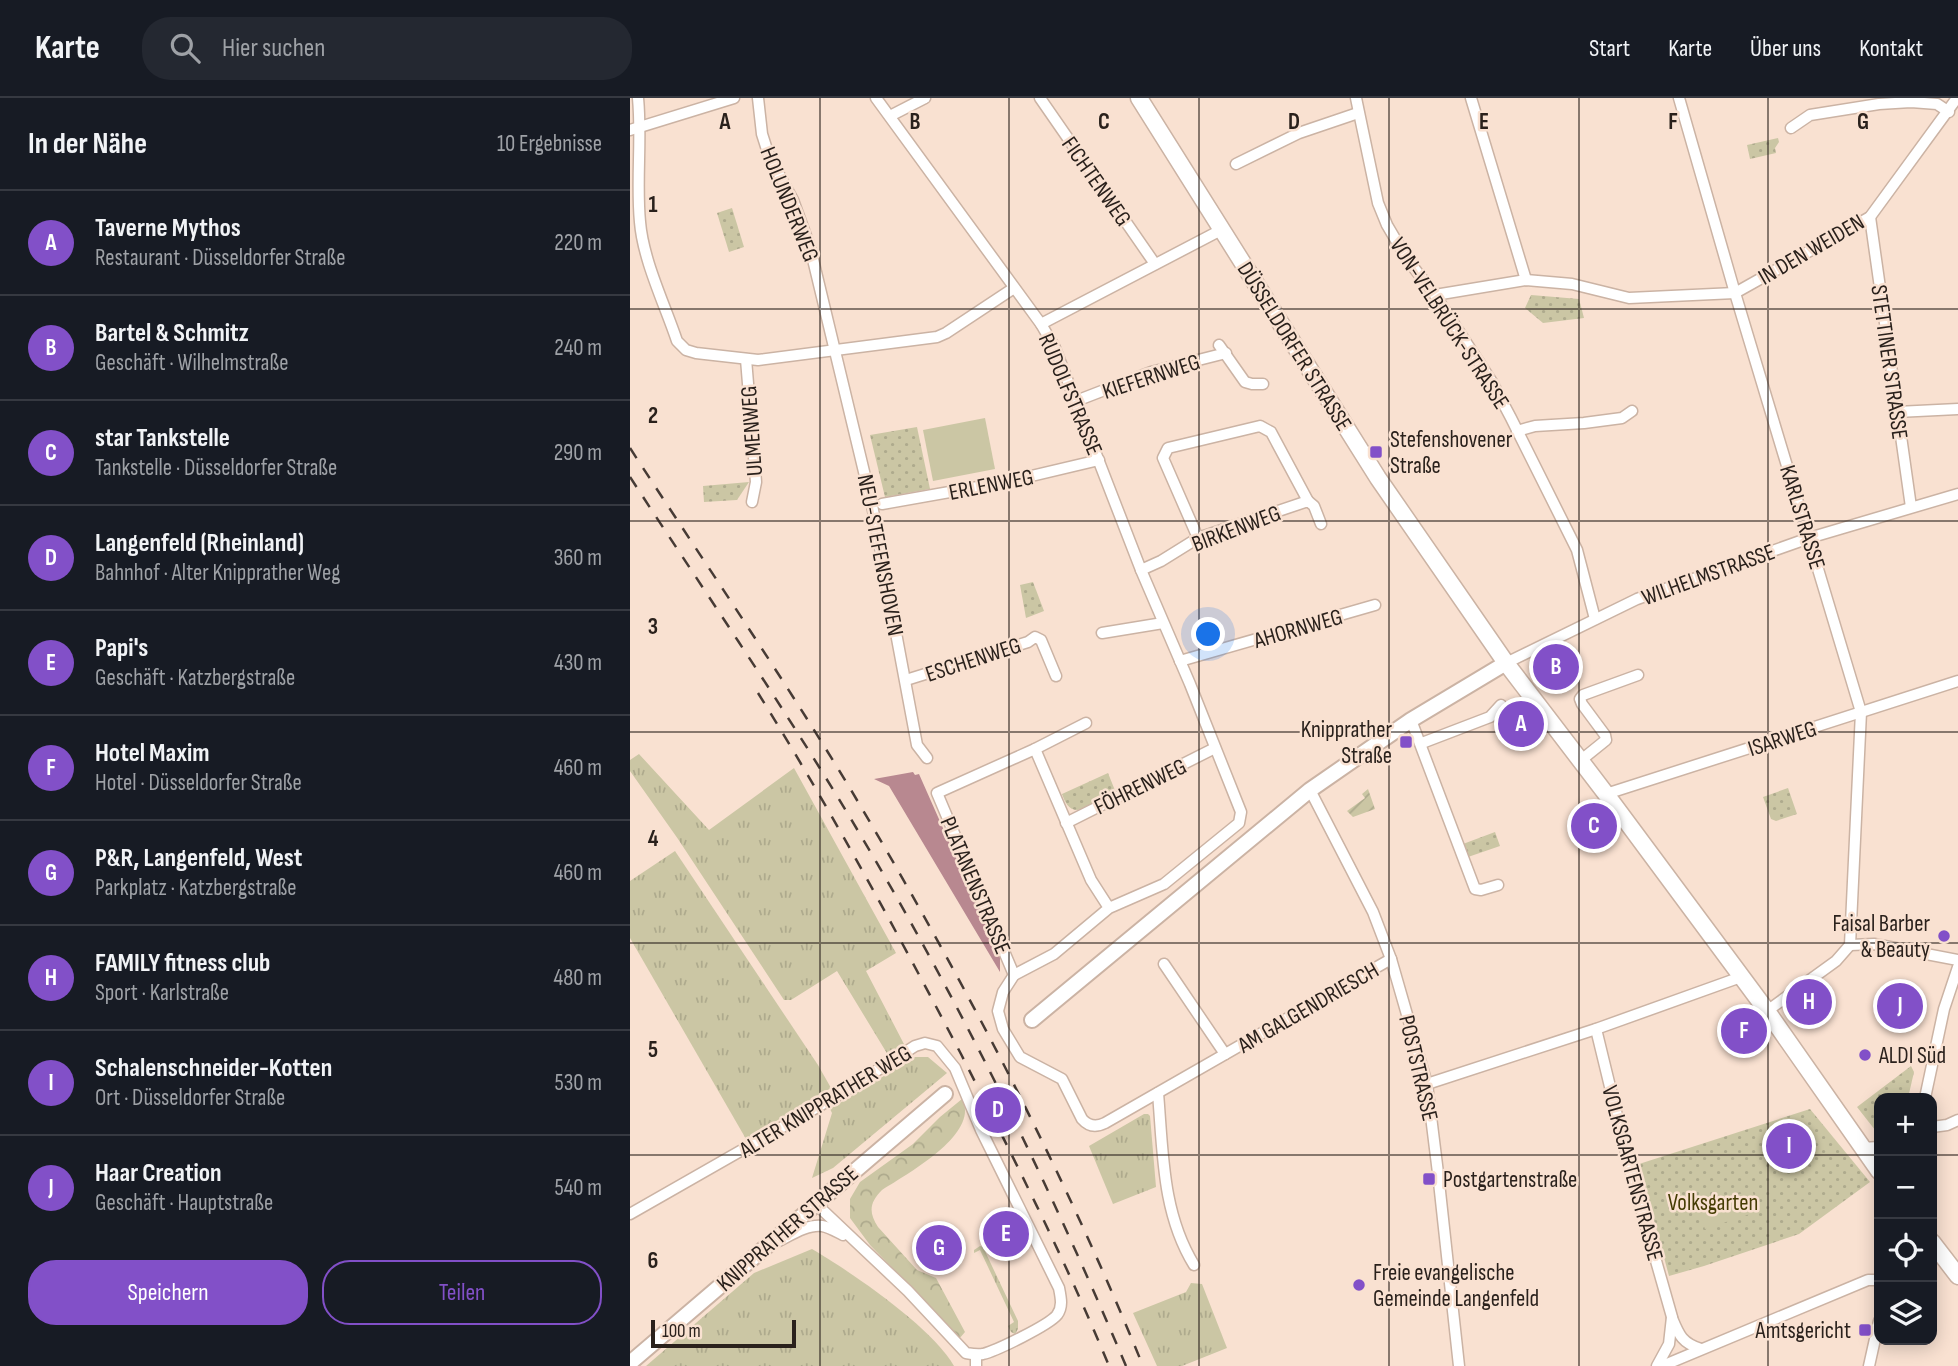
<!DOCTYPE html>
<html lang="de">
<meta charset="utf-8">
<style>
body{margin:0;font-family:"Sofia Sans Condensed",sans-serif;background:#242831;color:#f1f3f6}
.controls{position:absolute;right:21px;bottom:21px;display:grid;overflow:hidden;border-radius:14px;box-shadow:0 4px 18px #0003}
.controls button{width:63px;height:63px;display:grid;place-items:center;padding:0;border:0;border-bottom:2px solid #363941;background:#171b24;color:#f1f3f6;font:35px sans-serif}
.scale{position:absolute;left:21px;bottom:18px;width:145px;box-sizing:border-box;padding-left:7px;border:4px solid #2a211c;border-top:0;font-size:19px;line-height:24px;white-space:nowrap;color:#2a211c;-webkit-text-stroke:5px #f9e1d1;paint-order:stroke}
.you{position:absolute;left:579px;top:537px;width:24px;height:24px;margin:-18px;border:5px solid #fff;border-radius:50%;background:#1a73e8;box-shadow:0 0 0 10px #1a73e833}
.badge{display:grid;place-items:center;width:46px;height:46px;border-radius:50%;background:#8250c8;color:#fff;font-size:23px;font-weight:700}
.pin{position:absolute;translate:-50% -50%;border:4px solid #fff;box-shadow:0 2px 7px #0006}
.list{margin:0;padding:0;list-style:none}
h2{display:flex;justify-content:space-between;align-items:center;height:91px;margin:0;padding:0 28px;font-size:30px}
h2 small{font-size:23px;font-weight:400;color:#9ea1a6}
.list li{display:grid;grid-template-columns:46px 1fr auto;gap:21px;align-items:center;box-sizing:border-box;height:105px;padding:0 28px;border-top:2px solid #363941}
.list b{display:block;font-size:26px;white-space:nowrap}
.list p{margin:0;font-size:23px;white-space:nowrap;color:#9ea1a6}
.list em{font-size:23px;font-style:normal;color:#9ea1a6}
.actions{display:flex;gap:14px;padding:21px 28px}
.actions a{flex:1;padding:16px 0;border:2px solid #8250c8;border-radius:28px;text-align:center;font-size:24px;color:#8250c8}
.actions .main{background:#8250c8;color:#fff}
.icon{flex:none;width:38px;height:38px;fill:none;stroke:currentColor;stroke-width:2;stroke-linecap:round;stroke-linejoin:round}
.map{position:relative;flex:none;width:1328px;height:1268px;overflow:hidden}
header{display:flex;align-items:center;gap:42px;box-sizing:border-box;height:98px;padding:0 35px;background:#171b24;border-bottom:2px solid #363941}
header strong{font-size:33px}
nav{display:flex;gap:38px;margin-inline-start:auto;font-size:24px}
.search{width:490px;height:63px;background:#242831;display:flex;align-items:center;gap:18px;box-sizing:border-box;padding:0 24px;border-radius:28px;color:#9ea1a6;font-size:26px}
main{display:flex}
aside{flex:1;background:#171b24}
.map>svg:first-child{display:block}
.grass{fill:url(#grass-tufts)}
.forest{fill:url(#forest-crowns)}
.park{fill:url(#park-dots)}
.garden{fill:url(#garden-furrows)}
.pitch{fill:#cbc6a4}
.water{fill:#b88890}
.lines{fill:none;stroke-linecap:round;stroke-linejoin:round}
.minor-casing{stroke:#cbb3a4;stroke-width:13}
.secondary-casing{stroke:#cbb3a4;stroke-width:18}
.primary-casing{stroke:#cbb3a4;stroke-width:19}
.minor{stroke:#fff;stroke-width:10}
.secondary{stroke:#fff;stroke-width:14}
.primary{stroke:#fff;stroke-width:16}
.rail{stroke:#473b35;stroke-width:2.5;stroke-dasharray:12 12;stroke-linecap:butt}
.grid{fill:none;stroke:#2a211c;stroke-width:2;stroke-opacity:0.55}
.poi-dot{fill:#8250c8;stroke:#f9e1d1;stroke-width:2.5}
.labels{text-anchor:middle;stroke-width:5;stroke-linejoin:round;paint-order:stroke}
.street-label{font-size:23px;fill:#2a211c;stroke:#f9e1d1}
.poi-label{font-size:23px;fill:#2a211c;stroke:#f9e1d1;text-anchor:start}
.park-label{font-size:23px;fill:#453c03;stroke:#f9e1d1}
.grid-label{font-size:23px;text-anchor:middle;font-weight:bold;fill:#2a211c;stroke:#f9e1d1;stroke-width:5;stroke-linejoin:round;paint-order:stroke}
</style>
<header>
<strong>Karte</strong>
<div class="search"><svg class="icon" aria-label="search" viewBox="0 0 24 24"><circle cx="10" cy="10" r="6"/><path d="M15 15l6 6"/></svg>Hier suchen</div>
<nav><a>Start</a><a>Karte</a><a>Über uns</a><a>Kontakt</a></nav>
</header>
<main>
<aside>
<h2>In der Nähe<small>10 Ergebnisse</small></h2>
<ul class="list">
<li><span class="badge">A</span><div><b>Taverne Mythos</b><p>Restaurant · Düsseldorfer Straße</p></div><em>220 m</em></li>
<li><span class="badge">B</span><div><b>Bartel &amp; Schmitz</b><p>Geschäft · Wilhelmstraße</p></div><em>240 m</em></li>
<li><span class="badge">C</span><div><b>star Tankstelle</b><p>Tankstelle · Düsseldorfer Straße</p></div><em>290 m</em></li>
<li><span class="badge">D</span><div><b>Langenfeld (Rheinland)</b><p>Bahnhof · Alter Knipprather Weg</p></div><em>360 m</em></li>
<li><span class="badge">E</span><div><b>Papi's</b><p>Geschäft · Katzbergstraße</p></div><em>430 m</em></li>
<li><span class="badge">F</span><div><b>Hotel Maxim</b><p>Hotel · Düsseldorfer Straße</p></div><em>460 m</em></li>
<li><span class="badge">G</span><div><b>P&amp;R, Langenfeld, West</b><p>Parkplatz · Katzbergstraße</p></div><em>460 m</em></li>
<li><span class="badge">H</span><div><b>FAMILY fitness club</b><p>Sport · Karlstraße</p></div><em>480 m</em></li>
<li><span class="badge">I</span><div><b>Schalenschneider-Kotten</b><p>Ort · Düsseldorfer Straße</p></div><em>530 m</em></li>
<li><span class="badge">J</span><div><b>Haar Creation</b><p>Geschäft · Hauptstraße</p></div><em>540 m</em></li>
</ul>
<div class="actions"><a class="main">Speichern</a><a>Teilen</a></div>
</aside>
<div class="map">
<svg width="1328" height="1268" viewBox="0 0 1328 1268">
<defs>
<pattern id="grass-tufts" width="24" height="20" patternUnits="userSpaceOnUse" patternTransform="scale(1.75)"><rect width="24" height="20" fill="#cbc6a4"/><path d="M3 7l-1-3M5 7V3M7 7l1-3M15 17l-1-3M17 17v-4M19 17l1-3" fill="none" stroke="#aeaa8d"/></pattern>
<pattern id="forest-crowns" width="20" height="18" patternUnits="userSpaceOnUse" patternTransform="scale(1.75)"><rect width="20" height="18" fill="#cbc6a4"/><path d="M2 6a3 3 0 1 1 6 0M12 15a3 3 0 1 1 6 0" fill="none" stroke="#aeaa8d"/></pattern>
<pattern id="park-dots" width="8" height="8" patternUnits="userSpaceOnUse" patternTransform="scale(1.75)"><rect width="8" height="8" fill="#cbc6a4"/><path d="M2 2h.1M6 6h.1" fill="none" stroke="#aeaa8d" stroke-width="1.8" stroke-linecap="round"/></pattern>
<pattern id="garden-furrows" width="10" height="10" patternUnits="userSpaceOnUse" patternTransform="scale(1.75)"><rect width="10" height="10" fill="#cbc6a4"/><path d="M-1 1l2-2M0 10L10 0M9 11l2-2" fill="none" stroke="#aeaa8d"/></pattern>
</defs>
<rect width="100%" height="100%" fill="#f9e1d1"/>
<!-- grass -->
<g class="grass">
<path d="M 9,656 L 79,732 L 164,670 L 266,855 L 236,873 L 275,948 L 258,957 L 207,873 L 161,902 L 154,902 L 48,741 L 0,673 L 0,662 Z"/>
<path d="M 45,753 L 188,967 L 201,990 L 116,1041 L 0,840 L 0,783 Z"/>
<path d="M 285,959 L 298,959 L 317,975 L 203,1070 L 182,1080 L 202,1015 L 200,1011 Z"/>
<path d="M 514,1016 L 518,1016 L 520,1018 L 526,1089 L 483,1106 L 459,1048 Z"/>
<path d="M 350,1148 L 353,1149 L 388,1223 L 388,1231 L 385,1236 L 381,1234 L 378,1228 L 384,1224 L 350,1152 L 344,1155 L 344,1152 Z"/>
<path d="M 182,1151 C 221,1174 302,1229 324,1268 L 16,1268 L 124,1175 Z"/>
<path d="M 561,1185 L 572,1186 L 597,1250 L 552,1268 L 527,1268 L 503,1215 L 556,1194 Z"/>
</g>
<!-- forest -->
<path class="forest" d="M 332,1001 C 351,1036 275,1077 252,1092 C 240,1104 238,1114 248,1129 L 287,1172 L 306,1180 L 335,1234 L 329,1241 L 312,1221 L 240,1147 L 220,1120 L 220,1101 L 230,1084 L 283,1046 L 310,1019 Z"/>
<!-- park -->
<g class="park">
<path d="M 1148,40 L 1149,44 L 1145,50 L 1146,55 L 1120,61 L 1117,47 Z"/>
<path d="M 102,110 L 114,149 L 99,154 L 87,115 Z"/>
<path d="M 901,197 L 949,201 L 954,220 L 913,225 L 895,210 Z"/>
<path d="M 287,329 L 300,391 L 255,399 L 240,337 Z"/>
<path d="M 119,384 L 107,402 L 74,404 L 73,388 Z"/>
<path d="M 403,484 L 414,513 L 396,520 L 390,487 Z"/>
<path d="M 478,675 L 486,695 L 448,712 C 438,712 435,704 432,696 Z"/>
<path d="M 1158,690 L 1167,716 L 1146,723 L 1141,721 L 1133,699 Z"/>
<path d="M 865,734 L 870,748 L 838,759 L 833,746 Z"/>
<path d="M 1281,968 L 1284,974 L 1278,1000 L 1249,1000 L 1249,1037 L 1227,1009 Z"/>
<path d="M 1180,1011 L 1240,1084 L 1169,1136 L 1074,1168 L 1039,1178 L 1009,1066 Z"/>
</g>
<!-- garden -->
<path class="garden" d="M 738,691 L 745,711 L 723,719 L 717,713 L 735,700 L 732,696 Z"/>
<!-- pitch -->
<g class="pitch">
<path d="M 355,320 L 365,371 L 303,383 L 293,332 Z"/>
<path d="M 1122,1092 L 1129,1113 L 1075,1131 L 1068,1110 Z"/>
</g>
<!-- water -->
<path class="water" d="M 283,674 L 285,677 L 289,676 L 370,859 L 370,874 L 259,688 L 244,681 Z"/>
<g class="lines">
<!-- minor casing -->
<g class="minor-casing">
<g id="minor">
<path d="M 8,0 C 12,42 6,83 10,124 C 13,162 35,207 47,243 L 56,252 L 66,255 L 128,262 L 307,239 L 316,235 L 384,190"/>
<path d="M 128,0 L 132,36 L 139,58 L 163,102 L 180,149 L 242,407 L 287,647 L 297,660"/>
<path d="M 246,0 L 411,226 L 425,250 L 511,472 L 560,586 L 611,714 L 609,725 L 534,786 L 479,810 L 424,856 L 384,877 L 307,695 L 405,651 L 461,782 L 479,810"/>
<path d="M 410,0 L 525,166"/>
<path d="M 726,0 L 748,105 L 757,127 L 777,161 L 805,197 L 862,284 L 881,320 L 947,452 L 965,521"/>
<path d="M 841,0 L 896,182"/>
<path d="M 1049,0 L 1105,195 L 1231,614 L 1220,847 L 1206,863 L 1137,913"/>
<path d="M 260,18 L 295,0"/>
<path d="M 1161,30 L 1180,17 L 1249,6 L 1281,4 L 1307,6 L 1319,14"/>
<path d="M 0,32 L 104,0"/>
<path d="M 606,66 L 669,35 L 728,15"/>
<path d="M 1240,119 L 1281,409"/>
<path d="M 805,197 L 896,182 L 942,186 L 999,200 L 1105,195 L 1240,119 L 1327,0"/>
<path d="M 411,226 L 591,132"/>
<path d="M 589,247 L 615,284 L 622,286 L 633,286"/>
<path d="M 116,261 L 126,384 L 122,404"/>
<path d="M 446,303 L 521,274 L 596,255"/>
<path d="M 1267,314 L 1328,311"/>
<path d="M 887,333 L 905,328 L 954,325 L 992,320 L 1002,313"/>
<path d="M 252,406 L 376,384 L 469,362"/>
<path d="M 568,440 L 533,360 L 538,350 L 630,328 L 641,334 L 678,403"/>
<path d="M 511,472 L 531,463 L 568,440 L 678,403 L 684,408 L 691,426"/>
<path d="M 472,535 L 533,525"/>
<path d="M 550,563 L 745,507"/>
<path d="M 876,565 L 1007,501 L 1179,440 L 1328,396"/>
<path d="M 276,582 L 398,544 L 405,539 L 411,542 L 426,578"/>
<path d="M 781,622 L 845,791 L 851,792 L 868,787"/>
<path d="M 792,645 L 860,619 L 871,607"/>
<path d="M 405,651 L 456,625"/>
<path d="M 950,663 L 976,642 L 975,637 L 952,606 L 950,601 L 953,597 L 1008,577"/>
<path d="M 680,692 L 743,814 L 761,861 L 797,986 L 808,1075 L 829,1268"/>
<path d="M 976,696 L 1328,583"/>
<path d="M 436,725 L 585,650"/>
<path d="M 1220,847 L 1244,846 L 1328,862"/>
<path d="M 534,866 L 595,956"/>
<path d="M 384,877 L 373,894 L 368,913 L 373,931 L 390,959 L 432,981 L 452,1021 C 459,1029 467,1029 475,1025 L 761,861"/>
<path d="M 966,931 L 1001,1075 L 1042,1219 L 1039,1246 L 1027,1268"/>
<path d="M 797,986 L 966,931 L 1111,879"/>
<path d="M 528,995 C 533,1054 532,1115 564,1167"/>
<path d="M 1295,1000 L 1314,911 L 1328,869"/>
<path d="M 1302,1029 L 1317,1027 L 1328,1022"/>
<path d="M 1232,1050 L 1249,1049"/>
<path d="M 0,1116 L 212,995 L 285,948 L 295,945 L 307,948 L 325,970 L 351,1032 L 429,1190 C 431,1200 433,1209 427,1217 C 419,1227 366,1253 353,1256 C 347,1257 342,1256 336,1255 L 278,1193 L 186,1106"/>
<path d="M 149,1143 C 161,1137 178,1126 192,1128 C 199,1129 207,1134 213,1137"/>
<path d="M 1042,1220 C 1049,1237 1052,1245 1071,1251"/>
<path d="M 346,1257 L 346,1268"/>
<path d="M 1032,1268 L 1238,1182 L 1249,1182"/>
<path d="M 1239,1268 L 1249,1223"/>
</g>
</g>
<!-- secondary casing -->
<g class="secondary-casing">
<g id="secondary">
<path d="M 402,922 L 680,692 L 781,622 L 876,565"/>
<path d="M 0,1265 L 315,996"/>
</g>
</g>
<!-- primary casing -->
<g class="primary-casing">
<g id="primary">
<path d="M 509,0 L 748,380 L 876,565 L 976,696 L 1137,913 L 1249,1073"/>
<path d="M 1302,1144 L 1328,1178"/>
</g>
</g>
<!-- minor -->
<use href="#minor" class="minor"/>
<!-- secondary -->
<use href="#secondary" class="secondary"/>
<!-- primary -->
<use href="#primary" class="primary"/>
<!-- rail -->
<g class="rail">
<path d="M 0,350 C 74,464 151,576 221,692 C 331,877 432,1069 513,1268"/>
<path d="M 0,379 C 69,485 141,590 207,698 C 318,880 413,1072 496,1268"/>
<path d="M 128,595 C 201,712 267,834 331,956 C 383,1059 435,1161 479,1268"/>
</g>
</g>
<!-- grid -->
<path class="grid" d="M 190,0 L 190,1268M 379,0 L 379,1268M 569,0 L 569,1268M 759,0 L 759,1268M 949,0 L 949,1268M 1138,0 L 1138,1268M 0,211 L 1328,211M 0,423 L 1328,423M 0,634 L 1328,634M 0,845 L 1328,845M 0,1057 L 1249,1057M 1302,1057 L 1328,1057"/>
<!-- markers -->
<g class="poi-dot">
<rect x="739" y="347" width="14" height="14" rx="3.5"/>
<rect x="769" y="637" width="14" height="14" rx="3.5"/>
<circle cx="1314" cy="838" r="7"/>
<circle cx="1235" cy="957" r="7"/>
<rect x="792" y="1074" width="14" height="14" rx="3.5"/>
<circle cx="729" cy="1187" r="7"/>
<rect x="1228" y="1225" width="14" height="14" rx="3.5"/>
</g>
<g class="labels">
<!-- street labels -->
<g class="street-label">
<text transform="translate(467 83) rotate(55)" y="8">FICHTENWEG</text>
<text transform="translate(160 106) rotate(68)" y="8">HOLUNDERWEG</text>
<text transform="translate(1181 151) rotate(-30)" y="8">IN DEN WEIDEN</text>
<text transform="translate(820 225) rotate(57)" y="8">VON-VELBRÜCK-STRASSE</text>
<text transform="translate(665 248) rotate(58)" y="8">DÜSSELDORFER STRASSE</text>
<text transform="translate(1260 264) rotate(82)" y="8">STETTINER STRASSE</text>
<text transform="translate(521 278) rotate(-18)" y="8">KIEFERNWEG</text>
<text transform="translate(441 296) rotate(67)" y="8">RUDOLFSTRASSE</text>
<text transform="translate(121 333) rotate(-94)" y="8">ULMENWEG</text>
<text transform="translate(361 386) rotate(-11)" y="8">ERLENWEG</text>
<text transform="translate(1173 419) rotate(73)" y="8">KARLSTRASSE</text>
<text transform="translate(606 430) rotate(-21)" y="8">BIRKENWEG</text>
<text transform="translate(251 457) rotate(79)" y="8">NEU-STEFENSHOVEN</text>
<text transform="translate(1078 476) rotate(-20)" y="8">WILHELMSTRASSE</text>
<text transform="translate(668 530) rotate(-16)" y="8">AHORNWEG</text>
<text transform="translate(343 561) rotate(-18)" y="8">ESCHENWEG</text>
<text transform="translate(1152 640) rotate(-18)" y="8">ISARWEG</text>
<text transform="translate(510 688) rotate(-26)" y="8">FÖHRENWEG</text>
<text transform="translate(346 787) rotate(67)" y="8">PLATANENSTRASSE</text>
<text transform="translate(678 909) rotate(-30)" y="8">AM GALGENDRIESCH</text>
<text transform="translate(789 970) rotate(77)" y="8">POSTSTRASSE</text>
<text transform="translate(195 1003) rotate(-31)" y="8">ALTER KNIPPRATHER WEG</text>
<text transform="translate(1003 1075) rotate(75)" y="8">VOLKSGARTENSTRASSE</text>
<text transform="translate(157 1130) rotate(-41)" y="8">KNIPPRATHER STRASSE</text>
</g>
<!-- poi labels -->
<g class="poi-label">
<text x="760" y="349">Stefenshovener<tspan x="760" dy="26">Straße</tspan></text>
<text x="762" y="639" text-anchor="end">Knipprather<tspan x="762" dy="26">Straße</tspan></text>
<text x="1300" y="833" text-anchor="end">Faisal Barber<tspan x="1300" dy="26">&amp; Beauty</tspan></text>
<text x="1249" y="965">ALDI Süd</text>
<text x="813" y="1089">Postgartenstraße</text>
<text x="743" y="1182">Freie evangelische<tspan x="743" dy="26">Gemeinde Langenfeld</tspan></text>
<text x="1221" y="1240" text-anchor="end">Amtsgericht</text>
</g>
<!-- park labels -->
<g class="park-label">
<text x="1083" y="1112">Volksgarten</text>
</g>
</g>
<g class="grid-label">
<text x="95" y="31">A</text>
<text x="285" y="31">B</text>
<text x="474" y="31">C</text>
<text x="664" y="31">D</text>
<text x="854" y="31">E</text>
<text x="1043" y="31">F</text>
<text x="1233" y="31">G</text>
<text x="23" y="114">1</text>
<text x="23" y="325">2</text>
<text x="23" y="536">3</text>
<text x="23" y="748">4</text>
<text x="23" y="959">5</text>
<text x="23" y="1170">6</text>
</g>
</svg>
<div class="controls">
<button>+</button>
<button>−</button>
<button><svg class="icon" aria-label="locate" viewBox="0 0 24 24"><circle cx="12" cy="12" r="6"/><path d="M12 2v4M12 18v4M2 12h4M18 12h4"/></svg></button>
<button><svg class="icon" aria-label="layers" viewBox="0 0 24 24"><path d="M12 4l9 5-9 5-9-5zM3 14l9 5 9-5"/></svg></button>
</div>
<div class="scale">100 m</div>
<div class="you"></div>
<div class="pin badge" style="left:891px;top:626px">A</div>
<div class="pin badge" style="left:926px;top:569px">B</div>
<div class="pin badge" style="left:964px;top:728px">C</div>
<div class="pin badge" style="left:368px;top:1012px">D</div>
<div class="pin badge" style="left:376px;top:1136px">E</div>
<div class="pin badge" style="left:1114px;top:933px">F</div>
<div class="pin badge" style="left:309px;top:1150px">G</div>
<div class="pin badge" style="left:1179px;top:904px">H</div>
<div class="pin badge" style="left:1159px;top:1048px">I</div>
<div class="pin badge" style="left:1270px;top:908px">J</div>
</div>
</main>
